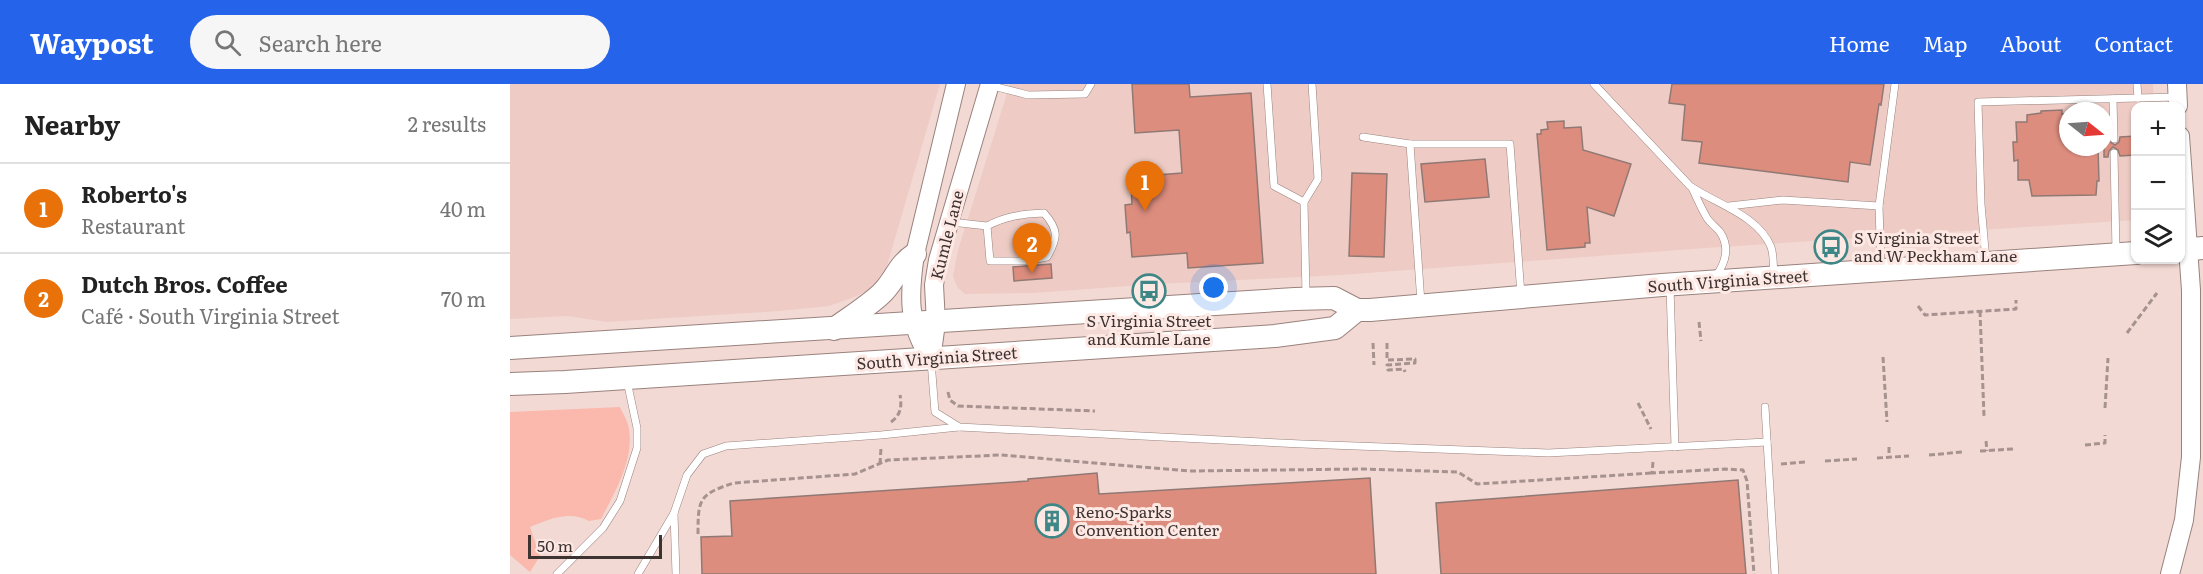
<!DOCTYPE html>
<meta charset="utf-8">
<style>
body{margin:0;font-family:Literata,serif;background:#f6f6f6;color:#222}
.controls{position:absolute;right:18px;top:18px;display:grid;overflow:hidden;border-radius:12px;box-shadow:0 2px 4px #0004}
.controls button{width:54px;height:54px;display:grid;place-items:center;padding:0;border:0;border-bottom:2px solid #e0e0e0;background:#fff;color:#222;font:30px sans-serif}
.compass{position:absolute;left:1549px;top:18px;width:54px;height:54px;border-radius:50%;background:#fff;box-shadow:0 2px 4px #0004;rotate:107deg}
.scale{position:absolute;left:18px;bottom:15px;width:134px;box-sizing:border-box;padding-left:6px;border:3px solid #3d3331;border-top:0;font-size:16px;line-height:21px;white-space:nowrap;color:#3d3331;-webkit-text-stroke:4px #fde8e4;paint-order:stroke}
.you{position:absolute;left:704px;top:204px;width:21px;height:21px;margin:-15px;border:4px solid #fff;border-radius:50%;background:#1a73e8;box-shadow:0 0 0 9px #1a73e833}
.badge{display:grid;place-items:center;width:39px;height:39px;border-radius:50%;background:#2563eb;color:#fff;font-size:20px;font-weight:700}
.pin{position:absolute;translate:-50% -50px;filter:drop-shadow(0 2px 3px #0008)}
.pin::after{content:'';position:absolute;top:32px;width:21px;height:18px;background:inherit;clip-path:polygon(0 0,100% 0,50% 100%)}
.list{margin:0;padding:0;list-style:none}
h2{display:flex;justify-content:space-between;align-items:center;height:78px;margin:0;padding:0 24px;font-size:26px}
h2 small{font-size:20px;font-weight:400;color:#767676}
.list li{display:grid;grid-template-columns:39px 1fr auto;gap:18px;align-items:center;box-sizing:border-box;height:90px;padding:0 24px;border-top:2px solid #e0e0e0}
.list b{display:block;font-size:22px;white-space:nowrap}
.list p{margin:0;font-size:20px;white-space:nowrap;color:#767676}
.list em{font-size:20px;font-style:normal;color:#767676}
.icon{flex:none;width:33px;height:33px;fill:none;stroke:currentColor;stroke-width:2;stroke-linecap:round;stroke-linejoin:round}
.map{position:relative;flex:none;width:1693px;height:490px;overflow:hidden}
header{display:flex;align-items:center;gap:36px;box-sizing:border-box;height:84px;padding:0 30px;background:#2563eb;color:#fff}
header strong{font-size:28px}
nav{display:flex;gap:33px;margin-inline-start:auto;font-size:21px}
.search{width:420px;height:54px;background:#f6f6f6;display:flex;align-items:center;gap:15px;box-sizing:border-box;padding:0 21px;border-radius:33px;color:#767676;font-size:22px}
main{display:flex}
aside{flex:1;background:#fff}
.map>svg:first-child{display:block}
.built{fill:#eeccc5;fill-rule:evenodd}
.green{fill:#fab9ac}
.building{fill:#dc8d7e;stroke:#907974;stroke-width:1.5}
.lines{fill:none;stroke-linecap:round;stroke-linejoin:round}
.service-casing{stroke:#99827d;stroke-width:8}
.tertiary-casing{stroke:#99827d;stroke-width:20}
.primary-casing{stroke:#99827d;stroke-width:24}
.path{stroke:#a6938f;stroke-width:3;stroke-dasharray:6 3;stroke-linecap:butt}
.service{stroke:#fff;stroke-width:7}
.tertiary{stroke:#fff;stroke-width:18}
.primary{stroke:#fff;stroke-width:22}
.labels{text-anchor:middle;stroke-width:6;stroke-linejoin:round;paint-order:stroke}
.street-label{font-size:16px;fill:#3d3331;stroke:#fde8e4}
.poi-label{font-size:16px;fill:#3d3331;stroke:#fde8e4;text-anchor:start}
</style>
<header>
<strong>Waypost</strong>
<div class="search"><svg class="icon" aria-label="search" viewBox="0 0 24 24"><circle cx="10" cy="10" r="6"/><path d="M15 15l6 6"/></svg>Search here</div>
<nav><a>Home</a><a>Map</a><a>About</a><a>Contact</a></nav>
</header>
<main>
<aside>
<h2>Nearby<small>2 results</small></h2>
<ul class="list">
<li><span class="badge" style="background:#e8710a">1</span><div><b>Roberto's</b><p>Restaurant</p></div><em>40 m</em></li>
<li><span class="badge" style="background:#e8710a">2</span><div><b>Dutch Bros. Coffee</b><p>Café · South Virginia Street</p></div><em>70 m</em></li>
</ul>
</aside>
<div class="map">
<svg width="1693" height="490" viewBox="0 0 1693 490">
<rect width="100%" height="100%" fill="#f3d9d4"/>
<!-- built -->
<g class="built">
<path d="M 0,0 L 430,0 L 377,182 L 362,204 L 347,212 L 319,222 L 270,227 L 97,238 L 58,232 L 0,235 Z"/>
<path d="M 500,0 L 1643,0 L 1644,22 L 1626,22 L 1625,136 L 1196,164 L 831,191 L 647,200 L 523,209 L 455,210 L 447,203 L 443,192 L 448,166 ZM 1558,27 L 1594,27 L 1594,63 L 1558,63 Z"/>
</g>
<!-- green -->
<path class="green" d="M 110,323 C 113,330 118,337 119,345 C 124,376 105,408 91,435 L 79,437 C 60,426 39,435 20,443 L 30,472 L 20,488 L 0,471 L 0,328 Z"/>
<!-- building -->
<g class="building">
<path d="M 622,0 L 679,0 L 680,13 L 741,9 L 753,179 L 678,184 L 677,169 L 622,173 L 620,148 L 617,149 L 615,121 L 622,120 L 621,101 L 635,101 L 634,92 L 672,89 L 669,46 L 625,49 Z"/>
<path d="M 1162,0 L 1374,0 L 1371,21 L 1369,20 L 1360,81 L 1340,78 L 1338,98 L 1189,79 L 1192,58 L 1172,56 L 1175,21 L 1159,19 Z"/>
<path d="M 1552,26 L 1552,30 L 1558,30 L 1558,63 L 1588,63 L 1589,97 L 1587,97 L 1586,111 L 1522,112 L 1519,96 L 1508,96 L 1508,76 L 1504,77 L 1503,58 L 1507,58 L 1506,38 L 1517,38 L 1517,31 L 1531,29 L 1531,27 Z"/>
<path d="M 1054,37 L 1054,44 L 1071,43 L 1073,66 L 1121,80 L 1104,132 L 1077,123 L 1080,159 L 1075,159 L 1075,163 L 1037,166 L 1027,50 L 1031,50 L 1031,46 L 1038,45 L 1037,38 Z"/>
<path d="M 1626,52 L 1626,71 L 1610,72 L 1608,66 L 1603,63 L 1599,67 L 1598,73 L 1594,73 L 1594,54 L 1598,54 L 1600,58 L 1605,61 L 1609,58 L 1610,53 Z"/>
<path d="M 975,75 L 979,113 L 915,118 L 911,80 Z"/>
<path d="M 842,89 L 877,90 L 874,173 L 839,172 Z"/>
<path d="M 541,180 L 542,194 L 504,197 L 503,183 Z"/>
<path d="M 587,389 L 589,410 L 860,394 L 866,490 L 192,490 L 191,453 L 222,452 L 220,417 L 518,397 L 518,395 Z"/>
<path d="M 1228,396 L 1236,490 L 931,490 L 926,419 Z"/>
</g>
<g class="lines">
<!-- service casing -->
<g class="service-casing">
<g id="service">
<path d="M 757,0 L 764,102 L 794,118"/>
<path d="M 1084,0 L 1180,102 C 1206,120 1248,131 1261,163 C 1264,171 1263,183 1264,191"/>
<path d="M 1627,0 L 1628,14"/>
<path d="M 479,1 L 518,11 L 575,10 L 581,0"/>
<path d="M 1603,15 L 1604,55"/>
<path d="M 853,53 L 900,60 L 1000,60 L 1011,211"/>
<path d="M 900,60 L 911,219"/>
<path d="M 1604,69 L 1606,168"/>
<path d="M 1182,104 C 1187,114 1191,124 1197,134 C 1200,139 1206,143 1210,148 C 1220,163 1216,178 1206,192"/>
<path d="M 1219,122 L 1273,116 L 1369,122"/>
<path d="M 441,138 L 477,142 L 480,177 L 517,177 L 537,173 C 548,154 549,146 534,129 C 512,130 496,132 477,142"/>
<path d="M 1476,177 L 1471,120 L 1468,18 L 1667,13"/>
<path d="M 1371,184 L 1369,122 L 1385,0"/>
<path d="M 1160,203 L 1165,363"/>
<path d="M 796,212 L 794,118 L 808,95 L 802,0"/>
<path d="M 421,277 L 425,328 L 449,343 L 792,360 L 1038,369 L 1257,358"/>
<path d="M 1255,323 L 1265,490"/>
<path d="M 47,490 L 93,444 L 110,417 L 127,364 L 127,344 L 117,297"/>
<path d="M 128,490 L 164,429"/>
<path d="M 166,490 L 164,429 L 177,391 L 193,370 L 216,362 L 371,351 L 449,343"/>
</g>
</g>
<!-- tertiary casing -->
<g class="tertiary-casing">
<g id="tertiary">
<path d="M 1667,0 L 1668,22"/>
<path d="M 421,275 C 397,240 399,211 405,170 L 446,0"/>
<path d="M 421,275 L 426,239 L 424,201 L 428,176 L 480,0"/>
<path d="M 1660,490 L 1674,436 L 1681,373 L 1681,206 L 1670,52"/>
</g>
</g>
<!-- primary casing -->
<g class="primary-casing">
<g id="primary">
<path d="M 1670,166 L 1693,164"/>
<path d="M 324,245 C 339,234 357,223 371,210 C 386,196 386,183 405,170"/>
<path d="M 0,264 L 785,215 L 824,214 L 847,226 L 860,226 L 1152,201 L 1626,169"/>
<path d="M 0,300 L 55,298 L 765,252 L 825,244 L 847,226"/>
</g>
</g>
<!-- path -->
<g class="path">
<path d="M 1408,222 L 1415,231 L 1506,225 L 1506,216"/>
<path d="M 1470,227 L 1474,332"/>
<path d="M 1189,238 L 1191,257"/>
<path d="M 1617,249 L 1647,209"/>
<path d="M 863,259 L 864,281"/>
<path d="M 877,259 L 877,276 L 905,275 L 905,279 L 877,281 L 878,286 L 894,285 L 895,288"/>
<path d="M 1373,273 L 1377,338"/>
<path d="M 438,308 L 440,316 L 448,322 L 585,327"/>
<path d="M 1128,319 L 1141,345"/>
<path d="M 1595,324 L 1598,274"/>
<path d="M 381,338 C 391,331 392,322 390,311"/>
<path d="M 1476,357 L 1477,367"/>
<path d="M 1575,361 L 1595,359 L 1595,351"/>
<path d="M 1379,363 L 1379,373"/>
<path d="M 1470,367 L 1503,365"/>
<path d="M 1419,371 L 1452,368"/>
<path d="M 1367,374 L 1399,372"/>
<path d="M 1315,377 L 1347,375"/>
<path d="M 1143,378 L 1142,389 L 1215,385 L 1233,386 L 1237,397 L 1244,490"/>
<path d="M 370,380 L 371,364"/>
<path d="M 1271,380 L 1295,378"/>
<path d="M 188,450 C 188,415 189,410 224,399 L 345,390 L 378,376 L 491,371 L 679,387 L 853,385 L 948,388 L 967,400 L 1142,389"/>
</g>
<!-- service -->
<use href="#service" class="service"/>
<!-- tertiary -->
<use href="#tertiary" class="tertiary"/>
<!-- primary -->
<use href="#primary" class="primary"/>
</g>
<!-- icons -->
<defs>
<g id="bus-ring" transform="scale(1.725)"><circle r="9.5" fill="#fde8e4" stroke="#3f8787" stroke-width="1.5"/><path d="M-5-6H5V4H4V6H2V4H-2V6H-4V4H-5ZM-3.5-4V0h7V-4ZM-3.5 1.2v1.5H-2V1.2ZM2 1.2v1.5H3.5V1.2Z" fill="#3f8787"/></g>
<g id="building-ring" transform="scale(1.725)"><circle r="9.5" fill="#fde8e4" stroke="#3f8787" stroke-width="1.5"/><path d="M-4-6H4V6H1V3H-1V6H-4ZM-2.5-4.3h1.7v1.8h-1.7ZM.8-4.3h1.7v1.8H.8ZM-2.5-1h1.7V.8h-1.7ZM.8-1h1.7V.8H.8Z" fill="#3f8787"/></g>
</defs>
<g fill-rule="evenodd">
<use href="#bus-ring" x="1321" y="163"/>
<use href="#bus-ring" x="639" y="207"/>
<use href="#building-ring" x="542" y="437"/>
</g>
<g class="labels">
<!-- street labels -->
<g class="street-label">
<text transform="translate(437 151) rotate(-76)" y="6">Kumle Lane</text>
<text transform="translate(1218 197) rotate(-4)" y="6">South Virginia Street</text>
<text transform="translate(427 274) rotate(-4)" y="6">South Virginia Street</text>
</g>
<!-- poi labels -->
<g class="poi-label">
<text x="1344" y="160">S Virginia Street<tspan x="1344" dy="18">and W Peckham Lane</tspan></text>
<text x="639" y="243" text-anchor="middle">S Virginia Street<tspan x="639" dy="18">and Kumle Lane</tspan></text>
<text x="565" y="434">Reno-Sparks<tspan x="565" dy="18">Convention Center</tspan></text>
</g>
</g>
</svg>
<div class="controls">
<button>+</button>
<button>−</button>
<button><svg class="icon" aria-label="layers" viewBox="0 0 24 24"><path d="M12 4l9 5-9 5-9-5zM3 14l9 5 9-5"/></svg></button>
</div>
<svg class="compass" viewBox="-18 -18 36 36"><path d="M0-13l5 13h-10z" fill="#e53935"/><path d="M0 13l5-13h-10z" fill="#767676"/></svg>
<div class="scale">50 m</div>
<div class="you"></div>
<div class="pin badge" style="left:635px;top:127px;background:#e8710a">1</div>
<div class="pin badge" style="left:522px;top:189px;background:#e8710a">2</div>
</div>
</main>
